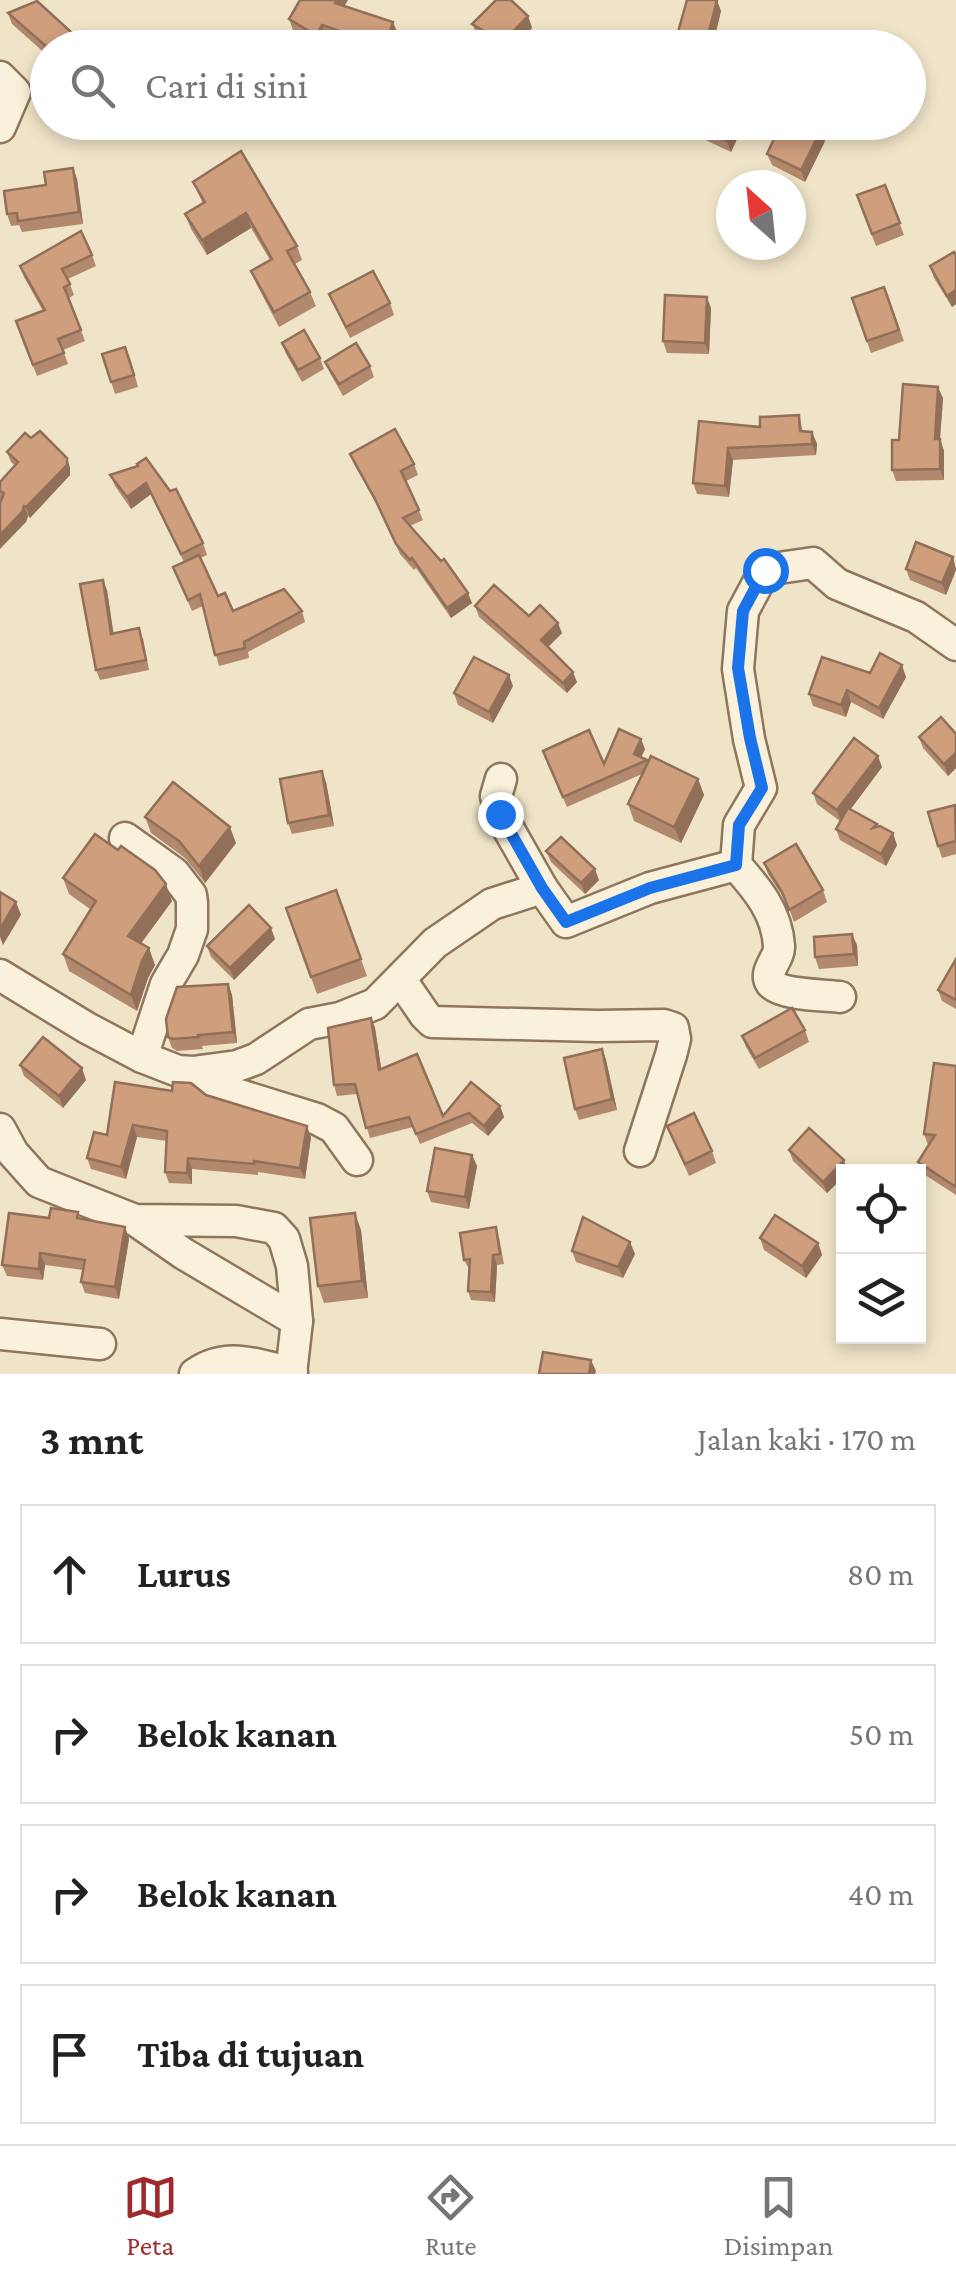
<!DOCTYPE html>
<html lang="id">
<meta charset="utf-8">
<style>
body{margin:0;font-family:"Crimson Pro",serif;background:#f6f6f6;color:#222}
.controls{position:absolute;right:30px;bottom:30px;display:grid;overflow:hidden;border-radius:0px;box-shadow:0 5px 15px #0003}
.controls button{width:90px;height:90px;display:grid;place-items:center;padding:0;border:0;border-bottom:2px solid #e0e0e0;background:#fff;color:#222;font:50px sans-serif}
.compass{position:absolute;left:716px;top:170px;width:90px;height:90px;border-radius:50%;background:#fff;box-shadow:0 5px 15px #0003;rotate:333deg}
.stop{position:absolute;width:30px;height:30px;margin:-22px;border:8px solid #1a73e8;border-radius:50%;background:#fff}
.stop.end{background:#1a73e8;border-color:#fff;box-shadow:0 2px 10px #0008}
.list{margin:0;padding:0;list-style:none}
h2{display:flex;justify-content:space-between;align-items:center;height:130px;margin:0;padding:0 40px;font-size:42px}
h2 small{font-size:32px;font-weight:400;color:#767676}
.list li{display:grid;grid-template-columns:65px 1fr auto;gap:30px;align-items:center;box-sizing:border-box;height:140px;margin:0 20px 20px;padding:0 20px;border:2px solid #e0e0e0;border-radius:0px}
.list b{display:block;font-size:38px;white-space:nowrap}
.list em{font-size:32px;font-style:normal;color:#767676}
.icon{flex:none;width:55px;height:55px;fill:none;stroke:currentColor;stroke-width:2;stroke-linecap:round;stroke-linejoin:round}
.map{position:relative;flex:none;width:956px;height:1374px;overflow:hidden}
.search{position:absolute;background:#fff;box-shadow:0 5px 15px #0003;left:30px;right:30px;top:30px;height:110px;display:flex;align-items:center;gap:25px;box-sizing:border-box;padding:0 35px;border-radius:55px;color:#767676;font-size:38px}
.sheet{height:770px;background:#fff}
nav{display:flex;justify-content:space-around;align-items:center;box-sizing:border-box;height:140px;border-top:2px solid #e0e0e0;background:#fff;font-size:28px;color:#767676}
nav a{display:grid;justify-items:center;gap:5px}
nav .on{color:#9e2a2b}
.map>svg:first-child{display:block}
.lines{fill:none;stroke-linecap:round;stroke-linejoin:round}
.minor-casing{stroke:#8d765c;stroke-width:35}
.minor{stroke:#faf1dc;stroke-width:30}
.wall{fill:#b2896c}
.shaded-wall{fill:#916f58}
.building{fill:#cf9f7d;stroke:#916f58;stroke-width:2.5}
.route{stroke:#1a73e8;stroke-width:12}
</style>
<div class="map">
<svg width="956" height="1374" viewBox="0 0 956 1374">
<rect width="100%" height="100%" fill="#f0e4c8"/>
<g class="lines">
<!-- minor casing -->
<g class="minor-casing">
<g id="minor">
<path d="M 0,77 L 15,92 L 0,127"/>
<path d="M 501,779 L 496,796 L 500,814 L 542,888"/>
<path d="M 125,838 L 174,873 L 191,895 L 192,903 L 192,929 L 183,955 L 166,984 L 142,1057"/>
<path d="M 736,865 C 757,889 777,912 779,946 C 780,959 763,971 771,983 C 781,995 824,995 840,997"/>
<path d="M 0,975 L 87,1028 L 142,1057 L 178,1071 L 193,1072 L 237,1066 L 256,1059 L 309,1024 L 340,1018 L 375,1004 L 435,943 L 492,904 L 542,888 L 566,922 L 650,888 L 736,865 L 739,825 L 761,788 L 749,739 L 738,669 L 743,611 L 765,570 L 813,563 L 837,584 L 916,617 L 956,645"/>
<path d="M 401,980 L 425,1015 L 432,1022 L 597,1026 L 664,1025 L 673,1028 L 675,1039 L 671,1055 L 640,1151"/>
<path d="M 203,1071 L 208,1081 L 217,1088 L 317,1119 L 334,1128 L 357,1160"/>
<path d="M 0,1129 L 13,1153 L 39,1182 L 135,1220 L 236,1221 L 274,1228 L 284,1239 L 292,1266 L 297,1321 L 291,1374"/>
<path d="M 135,1220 L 184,1254 L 297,1321"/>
<path d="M 0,1334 L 100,1344"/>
<path d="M 195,1374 C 227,1351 257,1365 292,1373"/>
</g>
</g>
<!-- minor -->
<use href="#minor" class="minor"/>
</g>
<!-- wall -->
<g class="wall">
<path d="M 344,6 L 398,34 L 393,48 L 358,48 L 326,37 L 320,46 L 293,30 L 289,19 Z"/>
<path d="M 721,11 L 712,48 L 699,48 L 683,43 L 678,32 Z"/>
<path d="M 8,13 L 81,41 L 83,48 L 48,48 L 48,56 L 12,24 Z"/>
<path d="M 528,16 L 532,28 L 512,48 L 497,48 L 477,35 L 472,24 Z"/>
<path d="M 745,122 L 731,152 L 695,135 L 691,124 Z"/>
<path d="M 825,141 L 805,182 L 772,165 L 767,154 Z"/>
<path d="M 73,168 L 77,179 L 83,224 L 22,232 L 19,225 L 11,226 L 7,214 L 46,185 Z"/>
<path d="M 193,182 L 297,246 L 302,260 L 295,264 L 310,292 L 316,306 L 279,327 L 257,285 L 251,271 L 270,260 L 251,228 L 207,255 L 191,229 L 185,214 L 203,204 Z"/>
<path d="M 885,185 L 904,235 L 876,246 L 857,195 Z"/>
<path d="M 92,255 L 96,266 L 68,279 L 74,295 L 69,298 L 85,341 L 63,350 L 68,364 L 37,376 L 16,321 L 43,311 L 24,277 L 20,266 Z"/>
<path d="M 956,255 L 956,304 L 952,307 L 934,278 L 930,266 Z"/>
<path d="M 884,287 L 904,341 L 871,353 L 852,298 Z"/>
<path d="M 329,294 L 390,303 L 394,315 L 350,338 Z"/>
<path d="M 711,308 L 709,354 L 667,353 L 663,341 Z"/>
<path d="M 282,343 L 320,358 L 324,369 L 302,382 L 286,354 Z"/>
<path d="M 102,354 L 130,358 L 138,387 L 115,394 Z"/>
<path d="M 325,362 L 370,366 L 374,377 L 343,396 L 330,373 Z"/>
<path d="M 943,398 L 940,439 L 944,451 L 944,480 L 896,481 L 892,470 L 899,440 Z"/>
<path d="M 799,415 L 803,432 L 812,432 L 817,444 L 816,455 L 733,460 L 729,497 L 697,494 L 693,483 L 699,421 L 760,427 Z"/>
<path d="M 7,452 L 70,468 L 70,475 L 30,518 L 28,516 L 26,522 L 0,499 L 0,482 L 15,466 L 11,462 Z"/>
<path d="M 350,454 L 414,464 L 418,475 L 406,481 L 423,520 L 410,526 L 472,603 L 451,618 L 416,568 L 414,570 L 400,554 L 379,509 L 354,464 Z"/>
<path d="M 138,466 L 203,543 L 207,555 L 200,558 L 218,596 L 233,611 L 302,611 L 305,622 L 248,652 L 249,658 L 219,666 L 203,606 L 192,611 L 173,567 L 184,562 L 151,494 L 131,509 L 115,486 L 110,475 Z"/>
<path d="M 953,557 L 956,570 L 946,595 L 910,580 L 906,569 Z"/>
<path d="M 107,590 L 113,633 L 143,638 L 149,670 L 100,680 L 96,670 Z"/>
<path d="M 475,606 L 529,616 L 562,633 L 548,647 L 577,682 L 567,693 L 479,617 Z"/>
<path d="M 870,673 L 906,677 L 883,719 L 851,702 L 846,717 L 813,706 L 809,694 Z"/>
<path d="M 513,686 L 493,723 L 458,705 L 454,693 Z"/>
<path d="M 956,734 L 956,768 L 948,776 L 923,748 L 919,737 Z"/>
<path d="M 645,749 L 641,757 L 647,760 L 648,762 L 698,779 L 704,795 L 681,843 L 634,821 L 628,804 L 642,774 L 567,807 L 547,761 L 604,764 Z"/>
<path d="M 882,767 L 850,810 L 878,827 L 897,845 L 886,866 L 840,840 L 836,829 L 840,821 L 817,804 L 813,793 Z"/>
<path d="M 326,782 L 334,826 L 292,834 L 288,823 Z"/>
<path d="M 956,808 L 956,854 L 942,858 L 938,846 Z"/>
<path d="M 145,817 L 236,843 L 205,883 L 185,858 L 151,833 Z"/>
<path d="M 546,851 L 599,880 L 585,894 L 551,862 Z"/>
<path d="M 764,863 L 823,890 L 827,902 L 794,922 L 787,903 L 768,874 Z"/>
<path d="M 63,878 L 172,901 L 141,943 L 155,965 L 148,978 L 137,1011 L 69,971 L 63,954 L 90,909 L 69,894 Z"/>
<path d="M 336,890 L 367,976 L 317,994 L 286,908 Z"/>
<path d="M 275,939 L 234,980 L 211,957 L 207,946 Z"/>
<path d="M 857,945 L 858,966 L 819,969 L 815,957 Z"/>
<path d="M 956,959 L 956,1009 L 942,1001 L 938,990 Z"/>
<path d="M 228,984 L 232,995 L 237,1043 L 202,1046 L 203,1049 L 177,1051 L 172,1048 L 168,1037 Z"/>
<path d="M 371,1018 L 375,1028 L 381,1069 L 443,1116 L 500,1106 L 504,1117 L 488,1136 L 472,1123 L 420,1144 L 413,1127 L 370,1138 L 357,1094 L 337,1096 L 334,1085 Z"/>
<path d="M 805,1030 L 809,1042 L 759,1069 L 746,1047 L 742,1036 Z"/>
<path d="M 602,1049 L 606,1060 L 617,1110 L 579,1120 L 575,1109 Z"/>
<path d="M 20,1065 L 86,1080 L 63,1108 L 24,1076 Z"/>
<path d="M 956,1066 L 956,1195 L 922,1173 L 918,1162 L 928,1145 L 924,1134 Z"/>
<path d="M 206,1095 L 311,1137 L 305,1179 L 258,1172 L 258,1175 L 192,1169 L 192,1184 L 169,1183 L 165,1172 L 167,1141 L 137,1137 L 126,1179 L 91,1169 L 87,1158 L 107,1135 Z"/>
<path d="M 667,1126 L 712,1151 L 716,1163 L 689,1176 Z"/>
<path d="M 789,1150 L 848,1171 L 844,1172 L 844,1176 L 827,1193 L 793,1161 Z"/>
<path d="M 472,1155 L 477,1166 L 469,1209 L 431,1202 L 427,1191 Z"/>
<path d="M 49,1218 L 80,1219 L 125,1227 L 129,1239 L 119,1299 L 85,1293 L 81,1282 L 83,1270 L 45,1265 L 43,1280 L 7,1276 L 2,1265 Z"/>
<path d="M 361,1230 L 368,1298 L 324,1303 L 318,1286 Z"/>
<path d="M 499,1237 L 504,1264 L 497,1265 L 495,1302 L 471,1300 L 468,1291 L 469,1269 L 464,1260 Z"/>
<path d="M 760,1238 L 818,1243 L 822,1255 L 806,1278 L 764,1250 Z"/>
<path d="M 572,1251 L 635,1254 L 623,1278 L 576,1262 Z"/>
</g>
<!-- shaded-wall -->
<g class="shaded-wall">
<path d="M 337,0 L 348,0 L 340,14 L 335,3 Z"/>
<path d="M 717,0 L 721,11 L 712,48 L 710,48 L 707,39 Z"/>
<path d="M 528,16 L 532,28 L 512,48 L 505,48 L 503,42 Z"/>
<path d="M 393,22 L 398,34 L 393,48 L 385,48 Z"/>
<path d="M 322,25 L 326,37 L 320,46 L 316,35 Z"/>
<path d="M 735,122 L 745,122 L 731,152 L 727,141 Z"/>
<path d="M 821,130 L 825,141 L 805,182 L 801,170 Z"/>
<path d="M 73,168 L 77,179 L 83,224 L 79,212 Z"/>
<path d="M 246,213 L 251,228 L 207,255 L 202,240 Z"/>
<path d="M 956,290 L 956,304 L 952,307 L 947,296 Z"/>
<path d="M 707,297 L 711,308 L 709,354 L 705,343 Z"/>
<path d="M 938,387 L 943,398 L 939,451 L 935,439 Z"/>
<path d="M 812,432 L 817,444 L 816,455 L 812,444 Z"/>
<path d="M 940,439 L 944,451 L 944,480 L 940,469 Z"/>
<path d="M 728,448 L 733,460 L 729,497 L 725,486 Z"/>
<path d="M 67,458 L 70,468 L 70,475 L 30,518 L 26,507 Z"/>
<path d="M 146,483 L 151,494 L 131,509 L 127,497 Z"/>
<path d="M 24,506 L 28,516 L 26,522 L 0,549 L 0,535 Z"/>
<path d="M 953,557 L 956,570 L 946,595 L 942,583 Z"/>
<path d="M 103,580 L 107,590 L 115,643 L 111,634 Z"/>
<path d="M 468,593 L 472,603 L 451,618 L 447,608 Z"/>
<path d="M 558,623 L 562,633 L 545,650 L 541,640 Z"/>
<path d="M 902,665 L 906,677 L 883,719 L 879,708 Z"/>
<path d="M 573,672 L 577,682 L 567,693 L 563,683 Z"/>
<path d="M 509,675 L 513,686 L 493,723 L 489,712 Z"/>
<path d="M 847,690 L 851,702 L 846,717 L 841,705 Z"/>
<path d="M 641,739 L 645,749 L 638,764 L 634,754 Z"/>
<path d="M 956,753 L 956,768 L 948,776 L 944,764 Z"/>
<path d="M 878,756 L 882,767 L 841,822 L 837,810 Z"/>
<path d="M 322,771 L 326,782 L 334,826 L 329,815 Z"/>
<path d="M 698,779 L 704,795 L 681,843 L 674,827 Z"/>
<path d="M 230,827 L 236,843 L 205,883 L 199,866 Z"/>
<path d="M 893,833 L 897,845 L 886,866 L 881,854 Z"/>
<path d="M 595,869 L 599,880 L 585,894 L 581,883 Z"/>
<path d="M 166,884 L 172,901 L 134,953 L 128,936 Z"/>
<path d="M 16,902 L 21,915 L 3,945 L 0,937 L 0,929 Z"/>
<path d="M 271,928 L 275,939 L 234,980 L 230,968 Z"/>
<path d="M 852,934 L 857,945 L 858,966 L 854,954 Z"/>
<path d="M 149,948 L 155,965 L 148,978 L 137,1011 L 131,995 L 142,961 Z"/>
<path d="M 228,984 L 232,995 L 237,1043 L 233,1032 Z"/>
<path d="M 371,1018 L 375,1028 L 383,1080 L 379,1070 Z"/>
<path d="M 602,1049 L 606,1060 L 617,1110 L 612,1099 Z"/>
<path d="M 82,1068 L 86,1080 L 63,1108 L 59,1096 Z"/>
<path d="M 500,1106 L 504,1117 L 488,1136 L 484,1126 Z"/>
<path d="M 133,1125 L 137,1137 L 126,1179 L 121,1167 Z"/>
<path d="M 307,1126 L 311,1137 L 305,1179 L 300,1168 Z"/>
<path d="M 472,1155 L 477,1166 L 469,1209 L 465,1197 Z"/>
<path d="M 188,1158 L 192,1169 L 192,1184 L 187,1173 Z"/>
<path d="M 844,1160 L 848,1171 L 844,1172 L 844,1176 L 827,1193 L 823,1182 Z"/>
<path d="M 355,1213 L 361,1230 L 368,1298 L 362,1281 Z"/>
<path d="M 125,1227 L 129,1239 L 119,1299 L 115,1287 Z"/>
<path d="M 630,1242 L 635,1254 L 623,1278 L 618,1267 Z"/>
<path d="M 818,1243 L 822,1255 L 806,1278 L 802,1266 Z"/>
<path d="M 40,1253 L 45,1265 L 43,1280 L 39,1269 Z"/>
<path d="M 493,1255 L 497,1265 L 495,1302 L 491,1292 Z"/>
<path d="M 591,1360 L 596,1371 L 595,1374 L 589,1374 Z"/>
</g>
<!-- building -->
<g class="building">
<path d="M 300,0 L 337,0 L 335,3 L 393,22 L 385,47 L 322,25 L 316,35 L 289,19 Z"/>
<path d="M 496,0 L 511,0 L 528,16 L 503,42 L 472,24 Z"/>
<path d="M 687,0 L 717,0 L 707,39 L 678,32 Z"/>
<path d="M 37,1 L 81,41 L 75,48 L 48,48 L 8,13 Z"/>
<path d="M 692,122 L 735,122 L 727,141 L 691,124 Z"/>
<path d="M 782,122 L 806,122 L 821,130 L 801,170 L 767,154 Z"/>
<path d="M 241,151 L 297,246 L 287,251 L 310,292 L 274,312 L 251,271 L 272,259 L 246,213 L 202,240 L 185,214 L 205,202 L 193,182 Z"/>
<path d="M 73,168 L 79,212 L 18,221 L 17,213 L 7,214 L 4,191 L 46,185 L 44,172 Z"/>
<path d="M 885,185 L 900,223 L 872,234 L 857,195 Z"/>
<path d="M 81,231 L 92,255 L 62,269 L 70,284 L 64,287 L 81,330 L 58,339 L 64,353 L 33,365 L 16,321 L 45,310 L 20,266 Z"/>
<path d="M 954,252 L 956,255 L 956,290 L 947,296 L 930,266 Z"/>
<path d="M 373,271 L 390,303 L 346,327 L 329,294 Z"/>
<path d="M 884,287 L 899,330 L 867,341 L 852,298 Z"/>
<path d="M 665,295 L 707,297 L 705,343 L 663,341 Z"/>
<path d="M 304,330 L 320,358 L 298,370 L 282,343 Z"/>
<path d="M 356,343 L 370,366 L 339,384 L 325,362 Z"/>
<path d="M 125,347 L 134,375 L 111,382 L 102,354 Z"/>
<path d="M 903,384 L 938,387 L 935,439 L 940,439 L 940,469 L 892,470 L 892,440 L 899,440 Z"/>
<path d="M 799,415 L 800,431 L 812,432 L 812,444 L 728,448 L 725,486 L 693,483 L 699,421 L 760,427 L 760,417 Z"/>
<path d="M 395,429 L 414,464 L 401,471 L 419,510 L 403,518 L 441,561 L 444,559 L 468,593 L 447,608 L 412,558 L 410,560 L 396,544 L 375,499 L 350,454 Z"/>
<path d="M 40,431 L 67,458 L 67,465 L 26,507 L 24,506 L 22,512 L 0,535 L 0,503 L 4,493 L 0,491 L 0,482 L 18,462 L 7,452 L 25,433 L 31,438 Z"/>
<path d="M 146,458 L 170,491 L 176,489 L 203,543 L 181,554 L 146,483 L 127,497 L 110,475 L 138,466 L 137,464 Z"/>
<path d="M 916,542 L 953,557 L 942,583 L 906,569 Z"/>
<path d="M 199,555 L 218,596 L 225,593 L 233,611 L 284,589 L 302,611 L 244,642 L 245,648 L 215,655 L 200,594 L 188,600 L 173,567 Z"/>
<path d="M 103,580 L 111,634 L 139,628 L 146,660 L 96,670 L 80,584 Z"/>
<path d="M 494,585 L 529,616 L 540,605 L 558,623 L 541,640 L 573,672 L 563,683 L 475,606 Z"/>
<path d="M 880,653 L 902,665 L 879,708 L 847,690 L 841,705 L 809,694 L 822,657 L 870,673 Z"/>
<path d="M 474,657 L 509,675 L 489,712 L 454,693 Z"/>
<path d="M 941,717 L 956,734 L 956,753 L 944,764 L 919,737 Z"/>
<path d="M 619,729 L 641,739 L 634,754 L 647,760 L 563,797 L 543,751 L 589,730 L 604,764 Z"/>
<path d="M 854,738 L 878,756 L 837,810 L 813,793 Z"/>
<path d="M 651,756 L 698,779 L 674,827 L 628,804 Z"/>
<path d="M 322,771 L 329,815 L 288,823 L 280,779 Z"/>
<path d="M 173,782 L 230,827 L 199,866 L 179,841 L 145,817 Z"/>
<path d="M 955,805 L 956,841 L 938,846 L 928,812 Z"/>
<path d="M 848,808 L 877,824 L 873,828 L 880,826 L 893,833 L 881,854 L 836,829 Z"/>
<path d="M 95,834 L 118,850 L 121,846 L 155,870 L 166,884 L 128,936 L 149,948 L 142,961 L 131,995 L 63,954 L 96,901 L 63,878 Z"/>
<path d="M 561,837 L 595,869 L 581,883 L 546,851 Z"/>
<path d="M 796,844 L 823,890 L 789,910 L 782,892 L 764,863 Z"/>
<path d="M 336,890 L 361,959 L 311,977 L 286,908 Z"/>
<path d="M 0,892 L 16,902 L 0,929 Z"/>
<path d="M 249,905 L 271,928 L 230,968 L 207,946 Z"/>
<path d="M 852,934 L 854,954 L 815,957 L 814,937 Z"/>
<path d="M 956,959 L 956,1000 L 938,990 Z"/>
<path d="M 228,984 L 233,1032 L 198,1035 L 199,1037 L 173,1039 L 168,1037 L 166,1019 L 177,987 Z"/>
<path d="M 792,1008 L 805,1030 L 755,1058 L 742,1036 Z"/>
<path d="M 371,1018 L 379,1070 L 417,1054 L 443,1116 L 471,1082 L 500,1106 L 484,1126 L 469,1113 L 416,1134 L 409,1117 L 366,1128 L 355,1084 L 334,1085 L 328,1028 Z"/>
<path d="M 43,1037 L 82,1068 L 59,1096 L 20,1065 Z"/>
<path d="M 602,1049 L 612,1099 L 575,1109 L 564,1058 Z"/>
<path d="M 934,1063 L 956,1066 L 956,1187 L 918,1162 L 935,1135 L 924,1134 Z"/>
<path d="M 115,1082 L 172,1091 L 173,1082 L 191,1083 L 206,1095 L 307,1126 L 300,1168 L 254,1161 L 254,1164 L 188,1158 L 187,1173 L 165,1172 L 167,1131 L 133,1125 L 121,1167 L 87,1158 L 94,1132 L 107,1135 Z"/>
<path d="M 694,1113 L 712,1151 L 685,1164 L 667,1126 Z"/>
<path d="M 809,1128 L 844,1160 L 823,1182 L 789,1150 Z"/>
<path d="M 435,1148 L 472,1155 L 465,1197 L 427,1191 Z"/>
<path d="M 51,1208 L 78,1212 L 77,1218 L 125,1227 L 115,1287 L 81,1282 L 85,1260 L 40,1253 L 39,1269 L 2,1265 L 9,1213 L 49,1218 Z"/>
<path d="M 355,1213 L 362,1281 L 318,1286 L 310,1218 Z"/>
<path d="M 775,1215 L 818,1243 L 802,1266 L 760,1238 Z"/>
<path d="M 583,1217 L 630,1242 L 618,1267 L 572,1251 Z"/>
<path d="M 496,1227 L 500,1254 L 493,1255 L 491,1292 L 468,1291 L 470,1259 L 464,1260 L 460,1233 Z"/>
<path d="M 543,1352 L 591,1360 L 589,1374 L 539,1374 Z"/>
</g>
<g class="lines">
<!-- route -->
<path class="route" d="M 500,814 L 542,888 L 566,922 L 650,888 L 736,865 L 739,825 L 762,788 L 750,738 L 738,668 L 743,611 L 765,570"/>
</g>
</svg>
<div class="controls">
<button><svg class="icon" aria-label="locate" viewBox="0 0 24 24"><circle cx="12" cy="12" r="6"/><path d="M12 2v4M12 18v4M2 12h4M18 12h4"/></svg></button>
<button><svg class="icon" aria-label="layers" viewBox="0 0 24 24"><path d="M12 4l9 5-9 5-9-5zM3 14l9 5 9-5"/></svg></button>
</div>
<svg class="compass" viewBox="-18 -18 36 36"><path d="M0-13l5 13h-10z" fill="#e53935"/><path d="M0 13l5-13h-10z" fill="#767676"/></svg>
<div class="stop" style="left:765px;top:570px"></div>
<div class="stop end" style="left:500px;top:814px"></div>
<div class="search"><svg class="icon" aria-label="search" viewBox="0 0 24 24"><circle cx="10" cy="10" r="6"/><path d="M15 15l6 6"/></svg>Cari di sini</div>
</div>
<section class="sheet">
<h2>3 mnt<small>Jalan kaki · 170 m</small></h2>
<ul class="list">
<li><svg class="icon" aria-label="ahead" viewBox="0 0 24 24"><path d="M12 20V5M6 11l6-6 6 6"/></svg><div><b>Lurus</b></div><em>80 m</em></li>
<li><svg class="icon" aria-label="right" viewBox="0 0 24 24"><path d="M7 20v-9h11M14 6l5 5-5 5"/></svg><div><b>Belok kanan</b></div><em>50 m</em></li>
<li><svg class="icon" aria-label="right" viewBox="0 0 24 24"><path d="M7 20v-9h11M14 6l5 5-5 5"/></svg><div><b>Belok kanan</b></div><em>40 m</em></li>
<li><svg class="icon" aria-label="arrive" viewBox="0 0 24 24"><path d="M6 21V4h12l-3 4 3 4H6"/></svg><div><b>Tiba di tujuan</b></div></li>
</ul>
</section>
<nav>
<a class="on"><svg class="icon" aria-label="map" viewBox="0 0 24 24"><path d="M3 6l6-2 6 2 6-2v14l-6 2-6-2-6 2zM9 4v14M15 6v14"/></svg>Peta</a>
<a><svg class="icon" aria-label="directions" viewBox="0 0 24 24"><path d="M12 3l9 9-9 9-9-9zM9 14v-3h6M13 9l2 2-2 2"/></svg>Rute</a>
<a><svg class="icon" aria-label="saved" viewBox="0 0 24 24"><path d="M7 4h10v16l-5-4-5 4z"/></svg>Disimpan</a>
</nav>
